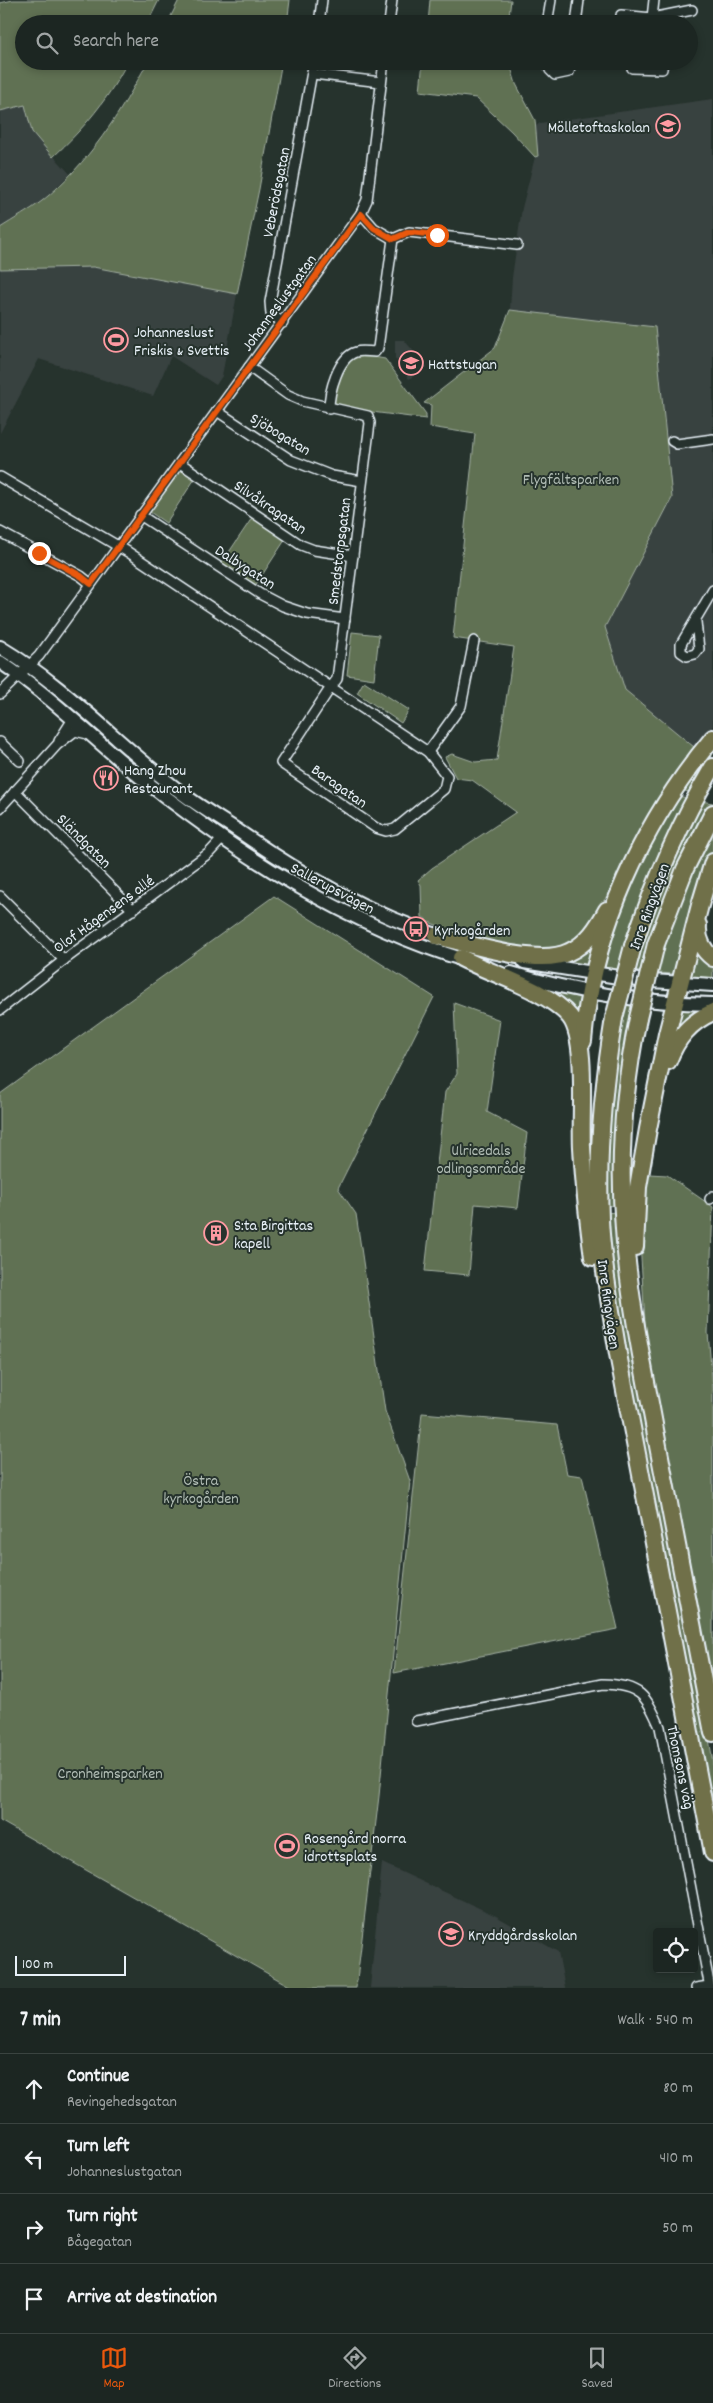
<!DOCTYPE html>
<meta charset="utf-8">
<style>
body{margin:0;font-family:Dekko,sans-serif;background:#29322f;color:#f1f3f6}
.controls{position:absolute;right:15px;bottom:15px;display:grid;overflow:hidden;border-radius:5px;box-shadow:0 2px 8px #0003}
.controls button{width:45px;height:45px;display:grid;place-items:center;padding:0;border:0;border-bottom:1px solid #3a4340;background:#1c2622;color:#f1f3f6;font:25px sans-serif}
.scale{position:absolute;left:15px;bottom:12px;width:111px;box-sizing:border-box;padding-left:5px;border:2px solid #e8f1f8;border-top:0;font-size:14px;line-height:18px;white-space:nowrap;color:#e8f1f8;-webkit-text-stroke:4px #26332d;paint-order:stroke}
.stop{position:absolute;width:15px;height:15px;margin:-11px;border:4px solid #ea580c;border-radius:50%;background:#fff}
.stop.end{background:#ea580c;border-color:#fff;box-shadow:0 1px 5px #0008}
.list{margin:0;padding:0;list-style:none}
h2{display:flex;justify-content:space-between;align-items:center;height:65px;margin:0;padding:0 20px;font-size:21px}
h2 small{font-size:16px;font-weight:400;color:#a0a5a5}
.list li{display:grid;grid-template-columns:32px 1fr auto;gap:15px;align-items:center;box-sizing:border-box;height:70px;padding:0 20px;border-top:1px solid #3a4340}
.list b{display:block;font-size:19px;white-space:nowrap}
.list p{margin:0;font-size:16px;white-space:nowrap;color:#a0a5a5}
.list em{font-size:16px;font-style:normal;color:#a0a5a5}
.icon{flex:none;width:28px;height:28px;fill:none;stroke:currentColor;stroke-width:2;stroke-linecap:round;stroke-linejoin:round}
.map{position:relative;flex:none;width:713px;height:1988px;overflow:hidden}
.search{position:absolute;background:#1c2622;box-shadow:0 2px 8px #0003;left:15px;right:15px;top:15px;height:55px;display:flex;align-items:center;gap:12px;box-sizing:border-box;padding:0 18px;border-radius:28px;color:#a0a5a5;font-size:19px}
.sheet{height:345px;background:#1c2622}
nav{display:flex;justify-content:space-around;align-items:center;box-sizing:border-box;height:70px;border-top:1px solid #3a4340;background:#1c2622;font-size:14px;color:#a0a5a5}
nav a{display:grid;justify-items:center;gap:2px}
nav .on{color:#ea580c}
.map>svg:first-child{display:block}
.built{fill:#394241}
.green{fill:#617152;stroke:#a4b1a5}
.lines{fill:none;stroke-linecap:round;stroke-linejoin:round}
.minor-casing{stroke:#e8f1f8;stroke-width:12}
.secondary-casing{stroke:#e8f1f8;stroke-width:16}
.motorway-casing{stroke:#e8f1f8;stroke-width:20}
.minor{stroke:#26332d;stroke-width:9}
.secondary{stroke:#26332d;stroke-width:12}
.motorway{stroke:#6f704a;stroke-width:16}
.motorway-bridge-casing{stroke:#e8f1f8;stroke-width:20;stroke-linecap:butt}
.motorway-bridge{stroke:#6f704a;stroke-width:16}
.route{stroke:#ea580c;stroke-width:6}
.labels{text-anchor:middle;stroke-width:4;stroke-linejoin:round;paint-order:stroke}
.poi-label{font-size:16px;fill:#e8f1f8;stroke:#26332d;text-anchor:start}
.street-label{font-size:16px;fill:#e8f1f8;stroke:#26332d}
.park-label{font-size:16px;fill:#b2beb6;stroke:#26332d}
</style>
<div class="map">
<svg width="713" height="1988" viewBox="0 0 713 1988">
<rect width="100%" height="100%" fill="#26332d"/>
<filter id="ink" filterUnits="userSpaceOnUse"><feTurbulence type="fractalNoise" baseFrequency=".02" numOctaves="2"/><feDisplacementMap in="SourceGraphic" scale="10" xChannelSelector="R" yChannelSelector="G"/><feConvolveMatrix kernelMatrix="1 2 1 2 8 2 1 2 1" color-interpolation-filters="sRGB"/></filter>
<g filter="url(#ink)">
<!-- built -->
<g class="built">
<path d="M 713,99 L 713,726 L 694,747 L 625,690 L 605,627 L 672,498 L 524,313 L 510,310 L 512,278 L 522,208 L 535,157 L 538,156 L 535,129 L 536,126 L 540,123 Z"/>
<path d="M 25,105 L 32,132 L 70,174 L 42,201 L 0,228 L 0,111 Z"/>
<path d="M 34,267 L 93,267 L 237,294 L 222,376 L 216,385 L 171,356 L 153,396 L 39,359 L 0,433 L 0,269 Z"/>
<path d="M 395,340 L 404,340 L 427,367 L 409,379 L 395,358 Z"/>
<path d="M 382,1863 L 496,1916 L 558,1952 L 565,1988 L 370,1988 Z"/>
</g>
<!-- green -->
<g class="green">
<path d="M 13,0 L 159,0 L 147,24 L 24,24 L 24,61 L 128,61 C 107,101 85,127 53,157 L 32,132 L 25,105 L 0,111 L 0,3 Z"/>
<path d="M 179,0 L 290,0 L 287,24 L 167,24 Z"/>
<path d="M 430,0 L 511,0 L 508,24 L 428,24 Z"/>
<path d="M 148,61 L 282,61 L 259,189 L 237,294 L 93,267 L 0,269 L 0,228 C 14,219 29,211 42,201 C 88,164 121,113 148,61 Z"/>
<path d="M 423,61 L 509,61 L 516,84 L 535,120 L 538,156 L 535,157 L 512,132 L 476,98 L 420,91 Z"/>
<path d="M 510,310 L 655,327 L 672,498 L 605,627 L 625,690 L 694,747 L 652,809 L 603,903 L 580,938 L 569,946 L 529,952 L 467,937 L 426,921 L 426,919 L 422,917 L 421,885 L 418,880 L 432,868 L 516,812 L 472,780 L 456,778 L 445,757 L 452,754 L 475,762 L 497,760 L 514,647 L 453,638 L 475,434 L 430,427 L 431,405 L 424,403 L 495,348 Z"/>
<path d="M 357,354 L 385,359 L 426,414 L 426,419 L 333,407 C 335,389 338,363 357,354 Z"/>
<path d="M 180,466 L 196,477 L 166,523 L 150,512 Z"/>
<path d="M 252,518 L 285,540 L 255,586 L 221,564 Z"/>
<path d="M 352,632 L 379,635 L 374,679 L 347,675 Z"/>
<path d="M 364,681 L 409,710 L 401,723 L 357,693 Z"/>
<path d="M 713,743 L 713,754 L 691,792 L 677,790 Z"/>
<path d="M 677,796 L 688,798 L 619,969 L 601,967 L 630,877 Z"/>
<path d="M 700,801 L 713,803 L 699,828 L 643,972 L 631,971 L 647,920 Z"/>
<path d="M 713,827 L 713,851 L 696,900 L 676,974 L 656,973 L 683,891 Z"/>
<path d="M 274,896 L 434,997 L 338,1188 L 356,1214 L 385,1411 L 410,1481 L 379,1796 L 356,1988 L 293,1988 L 0,1821 L 0,1094 Z"/>
<path d="M 594,937 L 593,968 L 573,966 L 557,960 Z"/>
<path d="M 696,943 L 713,962 L 713,979 L 687,977 Z"/>
<path d="M 538,988 L 585,999 L 580,1028 Z"/>
<path d="M 454,1003 L 500,1020 L 487,1112 L 527,1133 L 518,1208 L 475,1204 L 469,1275 L 425,1271 L 445,1092 L 457,1074 Z"/>
<path d="M 624,1003 L 636,1004 L 618,1205 L 606,1206 L 608,1103 Z"/>
<path d="M 713,1008 L 670,1046 L 678,1009 Z"/>
<path d="M 649,1174 L 667,1175 L 713,1207 L 708,1333 L 713,1389 L 713,1694 L 646,1338 L 639,1226 Z"/>
<path d="M 617,1212 L 713,1762 L 713,1819 L 621,1343 L 605,1213 Z"/>
<path d="M 422,1413 L 557,1425 L 567,1474 L 582,1476 L 618,1629 L 394,1673 Z"/>
</g>
<g class="lines">
<!-- minor casing -->
<g class="minor-casing">
<g id="minor">
<path d="M 621,15 L 652,18 L 692,10"/>
<path d="M 652,18 L 654,0"/>
<path d="M 319,24 L 322,0"/>
<path d="M 389,24 L 392,0"/>
<path d="M 547,24 L 551,0"/>
<path d="M 576,24 L 579,0"/>
<path d="M 547,61 L 550,70 L 555,75 L 569,72 L 572,61"/>
<path d="M 633,61 L 632,68 L 662,69 L 663,61"/>
<path d="M 313,74 L 381,82"/>
<path d="M 361,213 L 374,228 L 393,239 L 409,232 L 517,245"/>
<path d="M 283,323 L 271,314 L 270,302 L 314,61"/>
<path d="M 329,409 C 329,392 338,357 356,352 C 362,350 369,352 375,352 L 378,348 L 393,239"/>
<path d="M 217,411 L 291,460 L 332,476 L 362,481"/>
<path d="M 672,441 L 677,444 L 713,439"/>
<path d="M 180,463 L 301,545 L 314,550 L 353,556"/>
<path d="M 0,477 L 128,552 L 428,752 L 447,776 L 444,789 L 395,829 L 386,831 L 376,828 L 281,763 L 331,687 L 337,679 L 370,423 L 368,416 L 302,401 L 288,395 L 249,367"/>
<path d="M 140,515 L 260,594 L 283,606 L 307,614 L 345,619"/>
<path d="M 0,532 L 81,576 L 91,584"/>
<path d="M 696,622 L 699,649 L 695,654 L 687,656 L 681,652 L 681,644 L 713,590"/>
<path d="M 0,694 L 39,656 L 361,213 L 367,200 L 384,61"/>
<path d="M 59,741 L 73,719"/>
<path d="M 0,742 L 20,761"/>
<path d="M 428,752 L 461,706 L 474,641"/>
<path d="M 15,791 L 133,910"/>
<path d="M 0,808 L 57,745 L 75,731 L 88,734"/>
<path d="M 0,896 L 64,960"/>
<path d="M 0,1010 L 64,960 L 209,853 L 222,839"/>
<path d="M 710,1199 L 713,1196"/>
<path d="M 416,1721 L 603,1684 C 640,1685 646,1695 660,1727 L 710,1988"/>
<path d="M 696,1988 L 709,1986"/>
</g>
</g>
<!-- secondary casing -->
<g class="secondary-casing">
<g id="secondary">
<path d="M 0,647 C 67,687 121,747 183,794 C 200,807 219,818 237,830 C 302,875 369,914 445,938"/>
<path d="M 0,662 C 50,695 93,739 140,777 C 240,856 345,924 468,961"/>
<path d="M 524,962 L 637,980 L 713,985"/>
<path d="M 511,973 C 577,993 644,1003 713,1004"/>
</g>
</g>
<!-- motorway casing -->
<g class="motorway-casing">
<g id="motorway">
<path d="M 698,925 C 697,939 702,950 713,958"/>
<path d="M 437,936 C 470,944 539,967 569,952 C 587,944 598,927 607,910"/>
<path d="M 656,944 L 685,869 L 713,813"/>
<path d="M 633,946 C 654,883 679,824 713,767"/>
<path d="M 461,958 C 492,974 549,991 570,1017 C 588,1040 580,1116 582,1147 C 584,1184 588,1220 593,1257"/>
<path d="M 614,1018 C 603,1085 597,1151 600,1219 C 602,1264 611,1309 618,1354 L 713,1853"/>
<path d="M 638,1018 C 624,1087 618,1159 624,1229 C 629,1302 645,1374 658,1446 C 676,1542 695,1637 713,1733"/>
<path d="M 583,1041 C 593,929 642,823 713,738"/>
<path d="M 668,1061 C 677,1038 690,1022 713,1012"/>
<path d="M 635,1247 L 638,1187 L 648,1129 L 667,1034 L 700,905 L 713,862"/>
</g>
</g>
<!-- minor -->
<use href="#minor" class="minor"/>
<!-- secondary -->
<use href="#secondary" class="secondary"/>
<!-- motorway -->
<use href="#motorway" class="motorway"/>
<!-- motorway-bridge casing -->
<g class="motorway-bridge-casing">
<g id="motorway-bridge">
<path d="M 614,1018 L 633,946"/>
<path d="M 638,1018 L 656,944"/>
</g>
</g>
<!-- motorway-bridge -->
<use href="#motorway-bridge" class="motorway-bridge"/>
</g>
</g>
<g class="lines" filter="url(#ink)">
<!-- route -->
<path class="route" d="M 39,553 L 81,576 L 91,584 L 361,214 L 374,228 L 393,239 L 409,232 L 437,235"/>
</g>
<!-- icons -->
<defs>
<g id="school-ring" transform="scale(1.25)"><circle r="9.5" fill="#26332d" stroke="#ff9aa2" stroke-width="1.5"/><path d="M0-5L7-2L0 1L-7-2ZM-4 1L0 2.5L4 1V4Q0 6-4 4Z" fill="#ff9aa2"/></g>
<g id="stadium-ring" transform="scale(1.25)"><circle r="9.5" fill="#26332d" stroke="#ff9aa2" stroke-width="1.5"/><path d="M0-5a6.5 5 0 1 0 0 10a6.5 5 0 1 0 0-10ZM-3.5-1.8h7v3.6h-7Z" fill="#ff9aa2"/></g>
<g id="restaurant-ring" transform="scale(1.25)"><circle r="9.5" fill="#26332d" stroke="#ff9aa2" stroke-width="1.5"/><path d="M-5-6h1v4h1v-4h1v4h1v-4h1v5L-1.5 .5V6h-2V.5L-5-1ZM5-6V6H3V1.5H1.5Q1.5-4 5-6Z" fill="#ff9aa2"/></g>
<g id="bus-ring" transform="scale(1.25)"><circle r="9.5" fill="#26332d" stroke="#ff9aa2" stroke-width="1.5"/><path d="M-5-6H5V4H4V6H2V4H-2V6H-4V4H-5ZM-3.5-4V0h7V-4ZM-3.5 1.2v1.5H-2V1.2ZM2 1.2v1.5H3.5V1.2Z" fill="#ff9aa2"/></g>
<g id="building-ring" transform="scale(1.25)"><circle r="9.5" fill="#26332d" stroke="#ff9aa2" stroke-width="1.5"/><path d="M-4-6H4V6H1V3H-1V6H-4ZM-2.5-4.3h1.7v1.8h-1.7ZM.8-4.3h1.7v1.8H.8ZM-2.5-1h1.7V.8h-1.7ZM.8-1h1.7V.8H.8Z" fill="#ff9aa2"/></g>
</defs>
<g fill-rule="evenodd">
<use href="#school-ring" x="668" y="126"/>
<use href="#stadium-ring" x="116" y="340"/>
<use href="#school-ring" x="411" y="363"/>
<use href="#restaurant-ring" x="106" y="778"/>
<use href="#bus-ring" x="416" y="929"/>
<use href="#building-ring" x="216" y="1233"/>
<use href="#stadium-ring" x="287" y="1846"/>
<use href="#school-ring" x="451" y="1934"/>
</g>
<g class="labels">
<!-- poi labels -->
<g class="poi-label">
<text x="650" y="132" text-anchor="end">Mölletoftaskolan</text>
<text x="134" y="337">Johanneslust<tspan x="134" dy="18">Friskis &amp; Svettis</tspan></text>
<text x="428" y="369">Hattstugan</text>
<text x="124" y="775">Hang Zhou<tspan x="124" dy="18">Restaurant</tspan></text>
<text x="434" y="935">Kyrkogården</text>
<text x="234" y="1230">S:ta Birgittas<tspan x="234" dy="18">kapell</tspan></text>
<text x="304" y="1843">Rosengård norra<tspan x="304" dy="18">idrottsplats</tspan></text>
<text x="468" y="1940">Kryddgårdsskolan</text>
</g>
<!-- street labels -->
<g class="street-label">
<text transform="translate(275 192) rotate(-79)" y="6">Veberödsgatan</text>
<text transform="translate(278 302) rotate(-54)" y="6">Johanneslustgatan</text>
<text transform="translate(281 433) rotate(31)" y="6">Sjöbogatan</text>
<text transform="translate(271 506) rotate(34)" y="6">Silvåkragatan</text>
<text transform="translate(338 551) rotate(-83)" y="6">Smedstorpsgatan</text>
<text transform="translate(246 566) rotate(33)" y="6">Dalbygatan</text>
<text transform="translate(340 785) rotate(35)" y="6">Baragatan</text>
<text transform="translate(85 840) rotate(45)" y="6">Sländgatan</text>
<text transform="translate(333 887) rotate(28)" y="6">Sallerupsvägen</text>
<text transform="translate(648 906) rotate(-70)" y="6">Inre Ringvägen</text>
<text transform="translate(103 913) rotate(-36)" y="6">Olof Hågensens allé</text>
<text transform="translate(610 1304) rotate(82)" y="6">Inre Ringvägen</text>
<text transform="translate(682 1767) rotate(78)" y="6">Thomsons väg</text>
</g>
<!-- park labels -->
<g class="park-label">
<text x="571" y="484">Flygfältsparken</text>
<text x="481" y="1155">Ulricedals<tspan x="481" dy="18">odlingsområde</tspan></text>
<text x="201" y="1485">Östra<tspan x="201" dy="18">kyrkogården</tspan></text>
<text x="110" y="1778">Cronheimsparken</text>
</g>
</g>
</svg>
<div class="controls">
<button><svg class="icon" aria-label="locate" viewBox="0 0 24 24"><circle cx="12" cy="12" r="6"/><path d="M12 2v4M12 18v4M2 12h4M18 12h4"/></svg></button>
</div>
<div class="scale">100 m</div>
<div class="stop" style="left:437px;top:235px"></div>
<div class="stop end" style="left:39px;top:553px"></div>
<div class="search"><svg class="icon" aria-label="search" viewBox="0 0 24 24"><circle cx="10" cy="10" r="6"/><path d="M15 15l6 6"/></svg>Search here</div>
</div>
<section class="sheet">
<h2>7 min<small>Walk · 540 m</small></h2>
<ul class="list">
<li><svg class="icon" aria-label="ahead" viewBox="0 0 24 24"><path d="M12 20V5M6 11l6-6 6 6"/></svg><div><b>Continue</b><p>Revingehedsgatan</p></div><em>80 m</em></li>
<li><svg class="icon" aria-label="left" viewBox="0 0 24 24"><path d="M17 20v-9H6M10 6l-5 5 5 5"/></svg><div><b>Turn left</b><p>Johanneslustgatan</p></div><em>410 m</em></li>
<li><svg class="icon" aria-label="right" viewBox="0 0 24 24"><path d="M7 20v-9h11M14 6l5 5-5 5"/></svg><div><b>Turn right</b><p>Bågegatan</p></div><em>50 m</em></li>
<li><svg class="icon" aria-label="arrive" viewBox="0 0 24 24"><path d="M6 21V4h12l-3 4 3 4H6"/></svg><div><b>Arrive at destination</b></div></li>
</ul>
</section>
<nav>
<a class="on"><svg class="icon" aria-label="map" viewBox="0 0 24 24"><path d="M3 6l6-2 6 2 6-2v14l-6 2-6-2-6 2zM9 4v14M15 6v14"/></svg>Map</a>
<a><svg class="icon" aria-label="directions" viewBox="0 0 24 24"><path d="M12 3l9 9-9 9-9-9zM9 14v-3h6M13 9l2 2-2 2"/></svg>Directions</a>
<a><svg class="icon" aria-label="saved" viewBox="0 0 24 24"><path d="M7 4h10v16l-5-4-5 4z"/></svg>Saved</a>
</nav>
